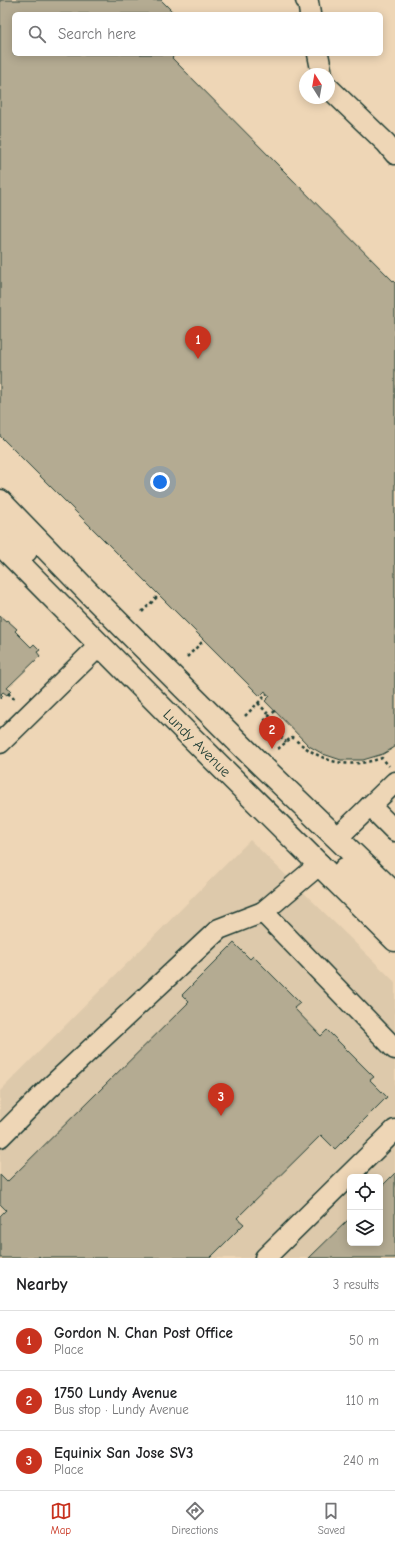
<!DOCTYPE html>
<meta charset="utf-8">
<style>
body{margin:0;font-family:"Comic Neue",sans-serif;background:#f2f2f2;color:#202124}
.controls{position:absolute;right:12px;bottom:12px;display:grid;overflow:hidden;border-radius:6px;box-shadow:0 2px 10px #0003}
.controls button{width:36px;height:36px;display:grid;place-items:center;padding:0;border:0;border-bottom:1px solid #e0e0e0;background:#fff;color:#202124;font:20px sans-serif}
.compass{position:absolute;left:299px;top:68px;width:36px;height:36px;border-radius:50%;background:#fff;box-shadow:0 2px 10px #0003;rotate:349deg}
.you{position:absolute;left:160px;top:482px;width:14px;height:14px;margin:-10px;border:3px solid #fff;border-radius:50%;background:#1a73e8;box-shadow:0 0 0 6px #1a73e833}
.badge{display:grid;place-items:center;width:26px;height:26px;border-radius:50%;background:#c8321e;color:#fff;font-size:13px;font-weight:700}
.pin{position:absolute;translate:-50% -33px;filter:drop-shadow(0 1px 2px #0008)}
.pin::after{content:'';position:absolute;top:21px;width:14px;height:12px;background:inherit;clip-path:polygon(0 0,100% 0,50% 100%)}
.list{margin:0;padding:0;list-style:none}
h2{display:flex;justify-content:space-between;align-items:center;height:52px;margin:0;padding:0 16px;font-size:17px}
h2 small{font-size:13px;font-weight:400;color:#757577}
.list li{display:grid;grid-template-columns:26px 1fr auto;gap:12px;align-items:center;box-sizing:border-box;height:60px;padding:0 16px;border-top:1px solid #e0e0e0}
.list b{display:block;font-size:15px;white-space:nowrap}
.list p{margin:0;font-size:13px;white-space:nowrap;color:#757577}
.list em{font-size:13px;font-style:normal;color:#757577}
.icon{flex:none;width:22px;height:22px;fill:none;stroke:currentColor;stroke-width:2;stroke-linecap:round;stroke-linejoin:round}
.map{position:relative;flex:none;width:395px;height:1258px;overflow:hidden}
.search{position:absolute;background:#fff;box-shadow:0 2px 10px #0003;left:12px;right:12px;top:12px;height:44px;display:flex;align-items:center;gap:10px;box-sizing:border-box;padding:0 14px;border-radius:6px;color:#757577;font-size:15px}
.sheet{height:232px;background:#fff}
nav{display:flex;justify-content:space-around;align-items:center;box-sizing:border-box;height:56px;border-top:1px solid #e0e0e0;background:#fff;font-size:11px;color:#757577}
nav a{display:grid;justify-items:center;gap:2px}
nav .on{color:#c8321e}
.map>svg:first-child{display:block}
.built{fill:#ddc9ab;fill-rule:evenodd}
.building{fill:#b4ab92;stroke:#1f3d34}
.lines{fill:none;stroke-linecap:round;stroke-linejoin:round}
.minor-casing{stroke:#1f3d34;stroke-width:23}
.major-casing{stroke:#1f3d34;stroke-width:25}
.path{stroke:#1f3d34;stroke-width:2.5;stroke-dasharray:3 3;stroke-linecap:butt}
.minor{stroke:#eed6b6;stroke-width:20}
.major{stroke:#eed6b6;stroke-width:22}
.labels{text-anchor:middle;stroke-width:3.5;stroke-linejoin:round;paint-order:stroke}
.street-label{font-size:15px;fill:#1f3d34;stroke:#eed6b6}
</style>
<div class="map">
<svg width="395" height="1258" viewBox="0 0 395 1258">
<rect width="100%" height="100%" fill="#eed6b6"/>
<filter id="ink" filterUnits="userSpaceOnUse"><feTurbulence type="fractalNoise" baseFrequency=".025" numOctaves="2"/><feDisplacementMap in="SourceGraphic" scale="8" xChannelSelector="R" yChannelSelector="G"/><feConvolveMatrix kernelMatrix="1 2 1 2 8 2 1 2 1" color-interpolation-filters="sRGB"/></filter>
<g filter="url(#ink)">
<!-- built -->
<path class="built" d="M 250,840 L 395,982 L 395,1258 L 0,1258 L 0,1091 ZM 350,1177 L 380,1177 L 380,1243 L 350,1243 Z"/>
<!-- building -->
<g class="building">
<path d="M 0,0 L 161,0 L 175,14 L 14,14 L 14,54 L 176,54 L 172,58 L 395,283 L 395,747 L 383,754 L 363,760 L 341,760 L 323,754 L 309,746 L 265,701 L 270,696 L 267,694 L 265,691 L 260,696 L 0,436 Z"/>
<path d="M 0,616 L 6,621 L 7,620 L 17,629 L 15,631 L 31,647 L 34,644 L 40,650 L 37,652 L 40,656 L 7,688 L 11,691 L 7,695 L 3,692 L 1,694 L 3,696 L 0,699 Z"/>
<path d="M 234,943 L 250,959 L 253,956 L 300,1003 L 294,1008 L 321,1036 L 327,1030 L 374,1077 L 370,1080 L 387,1097 L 335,1149 L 321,1135 L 237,1218 L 244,1224 L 210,1258 L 41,1258 L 39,1256 L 37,1258 L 0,1258 L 0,1216 L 6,1210 L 0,1204 L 0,1175 L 7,1182 L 189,1002 L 182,995 Z"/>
<path d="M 395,1173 L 395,1258 L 309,1258 L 350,1218 L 350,1243 L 380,1243 L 380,1188 Z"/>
</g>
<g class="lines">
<!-- minor casing -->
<g class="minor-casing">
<g id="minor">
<path d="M 306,0 L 308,2 L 310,14"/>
<path d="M 318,54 L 322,74"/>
<path d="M 329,88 L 386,143 L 395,154"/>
<path d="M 0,743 L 100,645"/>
<path d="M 370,806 L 395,831"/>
<path d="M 337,838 L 395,782"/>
<path d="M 320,864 L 263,912 L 395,1049"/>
<path d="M 0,1137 L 48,1089 L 219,929 L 263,912"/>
<path d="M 265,1258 L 395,1130"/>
</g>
</g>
<!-- major casing -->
<g class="major-casing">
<g id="major">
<path d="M 0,501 L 92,596 L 258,762 L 395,894"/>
<path d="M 0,524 L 26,551"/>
<path d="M 0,544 L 188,734 L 395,940"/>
<path d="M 345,869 L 395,917"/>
</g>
</g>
<!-- path -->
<g class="path">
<path d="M 142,612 L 159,595"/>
<path d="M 187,657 L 204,640"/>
<path d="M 8,693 L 16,701"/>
<path d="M 258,703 L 270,716"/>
<path d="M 275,711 L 265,720 L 286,742"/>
<path d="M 245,716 L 267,694"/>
<path d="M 278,749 L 292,737 C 321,762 345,770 382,758 L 389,766"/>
</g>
<!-- minor -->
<use href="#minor" class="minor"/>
<!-- major -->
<use href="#major" class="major"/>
</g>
</g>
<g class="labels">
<!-- street labels -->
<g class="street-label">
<text transform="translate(197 743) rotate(45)" y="5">Lundy Avenue</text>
</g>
</g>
</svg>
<div class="controls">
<button><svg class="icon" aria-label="locate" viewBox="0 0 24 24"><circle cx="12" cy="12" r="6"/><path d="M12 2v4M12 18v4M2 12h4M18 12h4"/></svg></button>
<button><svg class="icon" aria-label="layers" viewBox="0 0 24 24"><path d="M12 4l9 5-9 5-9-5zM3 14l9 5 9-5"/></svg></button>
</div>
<svg class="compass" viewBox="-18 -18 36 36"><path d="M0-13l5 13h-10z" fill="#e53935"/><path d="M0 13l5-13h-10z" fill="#757577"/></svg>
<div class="you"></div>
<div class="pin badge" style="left:198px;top:359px">1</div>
<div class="pin badge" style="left:272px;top:749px">2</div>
<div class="pin badge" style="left:221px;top:1116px">3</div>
<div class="search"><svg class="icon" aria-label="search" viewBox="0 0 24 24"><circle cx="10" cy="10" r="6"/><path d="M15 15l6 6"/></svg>Search here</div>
</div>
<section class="sheet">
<h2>Nearby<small>3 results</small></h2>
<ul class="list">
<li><span class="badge">1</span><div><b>Gordon N. Chan Post Office</b><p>Place</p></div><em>50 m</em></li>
<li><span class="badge">2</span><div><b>1750 Lundy Avenue</b><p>Bus stop · Lundy Avenue</p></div><em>110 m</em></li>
<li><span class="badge">3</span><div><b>Equinix San Jose SV3</b><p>Place</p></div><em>240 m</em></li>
</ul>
</section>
<nav>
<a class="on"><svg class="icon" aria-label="map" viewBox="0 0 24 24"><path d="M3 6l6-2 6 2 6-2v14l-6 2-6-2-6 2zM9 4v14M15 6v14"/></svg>Map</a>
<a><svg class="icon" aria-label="directions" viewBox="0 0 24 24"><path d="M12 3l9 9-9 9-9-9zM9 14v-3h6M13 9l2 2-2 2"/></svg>Directions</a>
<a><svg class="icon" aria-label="saved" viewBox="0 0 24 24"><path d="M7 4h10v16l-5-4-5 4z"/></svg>Saved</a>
</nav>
